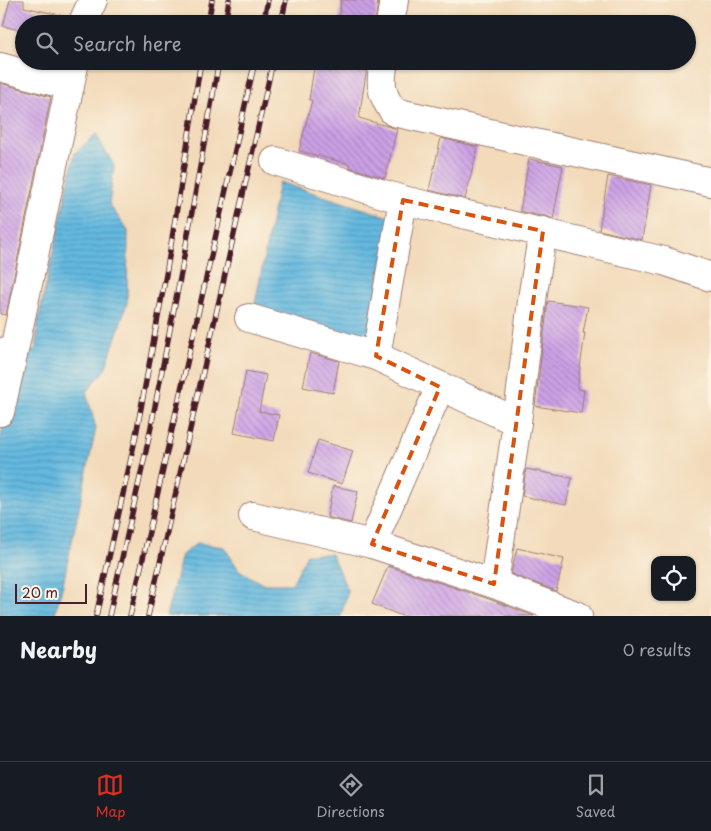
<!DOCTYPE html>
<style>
body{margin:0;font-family:"Playpen Sans",sans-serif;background:#242831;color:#f1f3f6}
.controls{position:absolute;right:15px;bottom:15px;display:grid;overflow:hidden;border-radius:10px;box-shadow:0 1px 4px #0004}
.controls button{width:45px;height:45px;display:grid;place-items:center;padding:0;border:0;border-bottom:1px solid #363941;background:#171b24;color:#f1f3f6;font:25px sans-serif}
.scale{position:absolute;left:15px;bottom:12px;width:72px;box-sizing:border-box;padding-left:5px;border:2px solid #4a1f2b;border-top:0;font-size:14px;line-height:18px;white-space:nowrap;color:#4a1f2b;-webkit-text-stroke:4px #fcf5e5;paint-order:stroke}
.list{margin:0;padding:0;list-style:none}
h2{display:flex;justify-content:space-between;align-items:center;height:65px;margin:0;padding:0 20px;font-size:21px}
h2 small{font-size:16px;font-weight:400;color:#9ea1a6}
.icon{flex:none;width:28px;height:28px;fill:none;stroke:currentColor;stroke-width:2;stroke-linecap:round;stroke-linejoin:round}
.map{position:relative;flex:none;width:711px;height:616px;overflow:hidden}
.search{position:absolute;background:#171b24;box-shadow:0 1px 4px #0004;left:15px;right:15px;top:15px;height:55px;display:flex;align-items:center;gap:12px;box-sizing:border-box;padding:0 18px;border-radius:28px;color:#9ea1a6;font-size:19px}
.sheet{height:145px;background:#171b24}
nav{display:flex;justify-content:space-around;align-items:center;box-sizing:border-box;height:70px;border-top:1px solid #363941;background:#171b24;font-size:14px;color:#9ea1a6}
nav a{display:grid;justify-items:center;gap:2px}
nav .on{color:#d93025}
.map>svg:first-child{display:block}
.water{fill:url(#water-rules);stroke:#576c86}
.building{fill:url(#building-back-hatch)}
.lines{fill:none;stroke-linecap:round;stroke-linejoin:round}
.street-casing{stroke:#9e7c72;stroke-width:30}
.street{stroke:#fff;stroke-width:28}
.rail-casing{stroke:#4a1f2b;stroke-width:5.5}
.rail{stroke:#fcf5e5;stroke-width:4;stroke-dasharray:11;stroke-linecap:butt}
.marked{fill:none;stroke:#d8530f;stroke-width:4;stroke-dasharray:10 6;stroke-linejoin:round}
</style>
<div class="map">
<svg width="711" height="616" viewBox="0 0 711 616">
<defs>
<pattern id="water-rules" width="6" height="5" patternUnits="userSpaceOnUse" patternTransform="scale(1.25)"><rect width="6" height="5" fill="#64b9e0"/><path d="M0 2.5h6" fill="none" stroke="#5496b6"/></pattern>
<pattern id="building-back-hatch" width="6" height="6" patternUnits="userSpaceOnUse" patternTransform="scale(1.25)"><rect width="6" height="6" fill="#cca1e7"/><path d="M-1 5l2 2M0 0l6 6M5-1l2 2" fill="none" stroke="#a883bb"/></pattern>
</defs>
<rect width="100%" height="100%" fill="#fcf5e5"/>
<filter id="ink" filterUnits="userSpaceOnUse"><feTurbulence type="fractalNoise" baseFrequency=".02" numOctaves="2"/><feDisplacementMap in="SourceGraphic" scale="10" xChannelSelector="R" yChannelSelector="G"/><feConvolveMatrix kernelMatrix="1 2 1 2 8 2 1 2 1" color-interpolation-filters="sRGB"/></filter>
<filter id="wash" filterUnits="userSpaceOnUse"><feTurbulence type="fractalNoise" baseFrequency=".0096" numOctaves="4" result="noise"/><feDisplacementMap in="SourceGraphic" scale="20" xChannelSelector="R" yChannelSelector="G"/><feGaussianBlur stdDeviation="1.12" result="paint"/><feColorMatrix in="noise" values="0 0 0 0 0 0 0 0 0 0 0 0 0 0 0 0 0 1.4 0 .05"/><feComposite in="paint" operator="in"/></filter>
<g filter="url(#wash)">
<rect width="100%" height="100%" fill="#f2daba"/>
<!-- water -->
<g class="water">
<path d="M 96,134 L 114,166 L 109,204 L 128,231 L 127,303 L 105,370 L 86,392 L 96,428 L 62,588 L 54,616 L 0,616 L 0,441 L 15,369 L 36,348 L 38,321 L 75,153 Z"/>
<path d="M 279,182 L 392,218 L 368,341 L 254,309 Z"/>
<path d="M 197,543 L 224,547 L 239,570 L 262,584 L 292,584 L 307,554 L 331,554 L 348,591 L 341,616 L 166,616 L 182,555 Z"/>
</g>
<g id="blocks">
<!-- building -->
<g class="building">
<path d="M 10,0 L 24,0 L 24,7 L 64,16 L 63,24 L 24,24 L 24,31 L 3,26 Z"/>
<path d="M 341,0 L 378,0 L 375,24 L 339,24 Z"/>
<path d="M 315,61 L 368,61 L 359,118 L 397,129 L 385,178 L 349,167 L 350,164 L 299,151 L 312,100 L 309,100 Z"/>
<path d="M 0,83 L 51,97 L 6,315 L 0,314 Z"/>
<path d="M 441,138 L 478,147 L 465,199 L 429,190 Z"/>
<path d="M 529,159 L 563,166 L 553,219 L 546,216 L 540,216 L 520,211 Z"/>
<path d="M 608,176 L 651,185 L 642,240 L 599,230 Z"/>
<path d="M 548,301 L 588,307 L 583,333 L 585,333 L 577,389 L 584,390 L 581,413 L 535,406 Z"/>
<path d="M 310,353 L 339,361 L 333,393 L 303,387 Z"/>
<path d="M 246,371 L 266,375 L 259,411 L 279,415 L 274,441 L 234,433 Z"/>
<path d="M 318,440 L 353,451 L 342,484 L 308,473 Z"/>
<path d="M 526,469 L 572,478 L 566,505 L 522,496 Z"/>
<path d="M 333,486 L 358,491 L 351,523 L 327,517 Z"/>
<path d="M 517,548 L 564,559 L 556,591 L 511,574 Z"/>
<path d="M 388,566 L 489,599 L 534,616 L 402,616 L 372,604 Z"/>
</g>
</g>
</g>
<g filter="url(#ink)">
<use href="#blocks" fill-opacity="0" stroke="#9e7c72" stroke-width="1"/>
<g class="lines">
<!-- street casing -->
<g class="street-casing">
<g id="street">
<path d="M 82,24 L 93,0"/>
<path d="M 390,24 L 394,0"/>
<path d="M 384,61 C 380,83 380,94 394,112 L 711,182"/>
<path d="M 0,67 L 70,86"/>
<path d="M 275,161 L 403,200 L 664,261 L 711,277"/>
<path d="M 249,318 L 376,356 L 517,422"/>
<path d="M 0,352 L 13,355 L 75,61"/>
<path d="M 376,356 L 403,200"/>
<path d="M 0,412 L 13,355"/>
<path d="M 253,516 L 372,544 L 494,584 L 578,616"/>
<path d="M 372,544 L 440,387"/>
<path d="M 494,584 L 517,422 L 533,293 L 543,231"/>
</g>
</g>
<!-- street -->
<use href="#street" class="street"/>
<!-- rail casing -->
<g class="rail-casing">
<g id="rail">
<path d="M 208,24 L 212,0"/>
<path d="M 225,24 L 229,0"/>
<path d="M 263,24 L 268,0"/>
<path d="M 281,24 L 286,0"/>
<path d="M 96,616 L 135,440 L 167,269 L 201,61"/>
<path d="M 109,616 L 148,442 L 181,273 L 219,61"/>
<path d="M 130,616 L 255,61"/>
<path d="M 148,616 L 273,61"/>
</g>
</g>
<!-- rail -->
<use href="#rail" class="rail"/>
</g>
</g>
<!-- marked area -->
<path class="marked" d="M 403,200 L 543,231 L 494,584 L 372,544 L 440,387 L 376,356 Z"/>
</svg>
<div class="controls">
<button><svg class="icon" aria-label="locate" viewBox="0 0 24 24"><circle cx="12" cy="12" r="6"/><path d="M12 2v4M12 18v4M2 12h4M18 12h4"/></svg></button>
</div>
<div class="scale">20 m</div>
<div class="search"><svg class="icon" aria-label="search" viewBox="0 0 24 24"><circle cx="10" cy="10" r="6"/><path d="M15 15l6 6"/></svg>Search here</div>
</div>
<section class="sheet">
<h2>Nearby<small>0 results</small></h2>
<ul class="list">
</ul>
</section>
<nav>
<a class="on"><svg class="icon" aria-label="map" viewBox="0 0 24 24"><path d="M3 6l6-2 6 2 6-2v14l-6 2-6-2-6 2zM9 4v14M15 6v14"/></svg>Map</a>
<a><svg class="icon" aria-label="directions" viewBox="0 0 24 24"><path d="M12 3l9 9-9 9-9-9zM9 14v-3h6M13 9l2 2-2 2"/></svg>Directions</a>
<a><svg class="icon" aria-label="saved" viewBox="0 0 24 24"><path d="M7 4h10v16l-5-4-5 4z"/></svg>Saved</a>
</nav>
